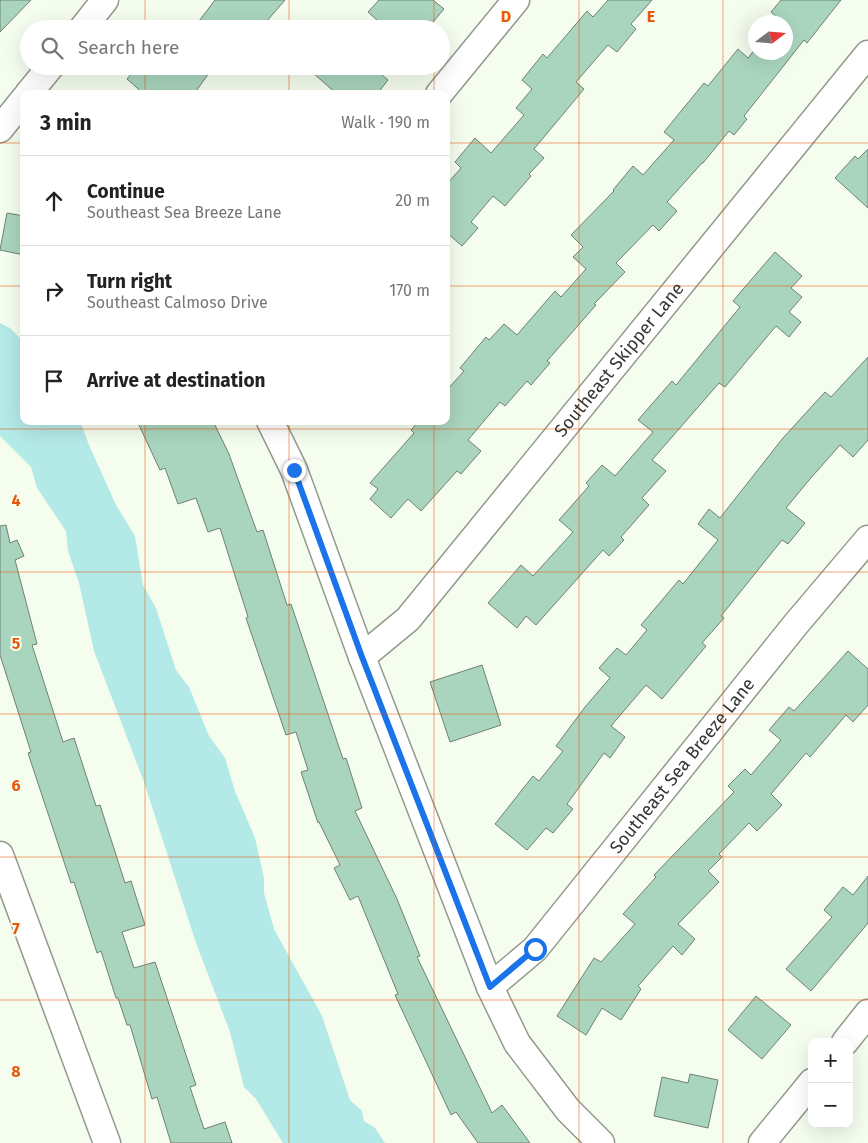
<!DOCTYPE html>
<meta charset="utf-8">
<style>
body{margin:0;font-family:"Fira Sans",sans-serif;background:#f6f6f6;color:#222}
.controls{position:absolute;right:15px;bottom:15px;display:grid;overflow:hidden;border-radius:10px;box-shadow:0 5px 20px #0002}
.controls button{width:45px;height:45px;display:grid;place-items:center;padding:0;border:0;border-bottom:1px solid #e0e0e0;background:#fff;color:#222;font:25px sans-serif}
.compass{position:absolute;left:748px;top:15px;width:45px;height:45px;border-radius:50%;background:#fff;box-shadow:0 5px 20px #0002;rotate:74deg}
.stop{position:absolute;width:15px;height:15px;margin:-11px;border:4px solid #1a73e8;border-radius:50%;background:#fff}
.stop.end{background:#1a73e8;border-color:#fff;box-shadow:0 1px 5px #0008}
.list{margin:0;padding:0;list-style:none}
h2{display:flex;justify-content:space-between;align-items:center;height:65px;margin:0;padding:0 20px;font-size:21px}
h2 small{font-size:16px;font-weight:400;color:#767676}
.list li{display:grid;grid-template-columns:32px 1fr auto;gap:15px;align-items:center;box-sizing:border-box;height:90px;padding:0 20px;border-top:1px solid #e0e0e0}
.list b{display:block;font-size:19px;white-space:nowrap}
.list p{margin:0;font-size:16px;white-space:nowrap;color:#767676}
.list em{font-size:16px;font-style:normal;color:#767676}
.icon{flex:none;width:28px;height:28px;fill:none;stroke:currentColor;stroke-width:2;stroke-linecap:round;stroke-linejoin:round}
.map{position:relative;flex:none;width:868px;height:1143px;overflow:hidden}
.search{position:absolute;background:#fff;box-shadow:0 5px 20px #0002;left:20px;top:20px;width:430px;height:55px;display:flex;align-items:center;gap:12px;box-sizing:border-box;padding:0 18px;border-radius:28px;color:#767676;font-size:19px}
.panel{position:absolute;background:#fff;box-shadow:0 5px 20px #0002;left:20px;top:90px;width:430px;height:335px;border-radius:10px}
.map>svg:first-child{display:block}
.water{fill:#b3e9e7}
.building{fill:#a9d4bd;stroke:#718077}
.lines{fill:none;stroke-linecap:round;stroke-linejoin:round}
.minor-casing{stroke:#939a8d;stroke-width:29}
.minor{stroke:#fff;stroke-width:26}
.route{stroke:#1a73e8;stroke-width:6}
.grid{fill:none;stroke:#e8590c;stroke-width:1;stroke-opacity:0.55}
.labels{text-anchor:middle;stroke-width:4;stroke-linejoin:round;paint-order:stroke}
.street-label{font-size:18px;fill:#353832;stroke:#f5fdee}
.grid-label{font-size:16px;text-anchor:middle;font-weight:bold;fill:#e8590c;stroke:#f5fdee;stroke-width:4;stroke-linejoin:round;paint-order:stroke}
</style>
<div class="map">
<svg width="868" height="1143" viewBox="0 0 868 1143">
<rect width="100%" height="100%" fill="#f5fdee"/>
<!-- water -->
<path class="water" d="M 0,323 L 10,328 L 24,342 L 24,421 L 80,421 L 89,445 L 116,505 L 135,536 L 143,585 L 156,608 L 176,670 L 189,687 L 209,736 L 225,758 L 235,791 L 255,838 L 264,878 L 264,893 L 274,929 L 322,1016 L 350,1100 L 362,1111 L 364,1121 L 375,1128 L 385,1143 L 283,1143 L 256,1099 L 244,1087 L 230,1032 L 196,943 L 144,782 L 94,651 L 79,583 L 68,551 L 66,531 L 37,488 L 31,467 L 0,436 Z"/>
<!-- building -->
<g class="building">
<path d="M 0,0 L 31,0 L 0,32 Z"/>
<path d="M 215,0 L 285,0 L 260,29 L 193,29 Z"/>
<path d="M 379,0 L 433,0 L 444,9 L 427,29 L 387,29 L 368,12 Z"/>
<path d="M 608,0 L 652,0 L 631,24 L 636,29 L 617,52 L 608,45 L 576,82 L 584,89 L 534,149 L 544,158 L 529,174 L 531,176 L 505,206 L 493,196 L 471,222 L 478,228 L 462,246 L 446,232 L 446,185 L 461,168 L 455,162 L 475,138 L 491,153 L 524,115 L 516,108 L 532,89 L 522,80 L 543,54 L 547,58 L 587,11 L 593,17 Z"/>
<path d="M 781,0 L 841,0 L 807,43 L 804,40 L 744,116 L 747,119 L 734,135 L 729,131 L 703,163 L 702,163 L 667,202 L 677,211 L 659,231 L 653,225 L 616,263 L 625,272 L 594,304 L 596,305 L 547,361 L 550,363 L 531,385 L 527,381 L 505,406 L 500,402 L 468,440 L 481,451 L 461,474 L 457,471 L 421,511 L 408,499 L 391,518 L 370,499 L 378,489 L 370,483 L 414,433 L 411,430 L 419,421 L 446,421 L 446,391 L 464,371 L 460,368 L 486,337 L 489,340 L 504,324 L 517,335 L 555,291 L 561,297 L 586,269 L 573,257 L 583,247 L 571,235 L 614,191 L 613,190 L 633,166 L 643,175 L 674,140 L 664,132 L 704,83 L 708,86 L 738,49 L 748,58 L 756,48 L 756,52 L 786,52 L 786,22 L 776,22 L 779,19 L 771,12 Z"/>
<path d="M 138,66 L 214,66 L 194,94 L 144,94 L 127,79 Z"/>
<path d="M 305,66 L 372,66 L 388,80 L 377,94 L 337,94 Z"/>
<path d="M 868,149 L 868,208 L 835,178 L 855,156 L 858,159 Z"/>
<path d="M 7,213 L 24,216 L 24,255 L 0,250 Z"/>
<path d="M 775,252 L 802,276 L 791,288 L 802,297 L 789,312 L 801,322 L 789,337 L 776,326 L 725,387 L 719,383 L 652,460 L 666,471 L 642,498 L 649,505 L 621,537 L 624,540 L 609,556 L 603,550 L 536,625 L 526,616 L 517,628 L 488,603 L 521,565 L 533,576 L 573,532 L 559,520 L 589,486 L 586,483 L 602,465 L 615,476 L 653,432 L 638,420 L 672,381 L 676,385 L 740,307 L 733,301 Z"/>
<path d="M 868,357 L 868,440 L 853,457 L 840,445 L 810,479 L 786,508 L 805,523 L 788,544 L 782,540 L 721,616 L 724,618 L 702,643 L 706,646 L 662,699 L 646,685 L 611,726 L 625,737 L 610,758 L 604,753 L 567,804 L 573,809 L 553,833 L 546,828 L 527,850 L 495,824 L 533,776 L 539,781 L 563,751 L 556,746 L 585,707 L 610,678 L 599,668 L 617,648 L 626,655 L 647,630 L 641,625 L 679,580 L 683,584 L 718,540 L 698,524 L 709,509 L 720,518 L 783,438 L 825,392 L 831,397 Z"/>
<path d="M 137,421 L 213,421 L 229,454 L 257,532 L 263,530 L 287,605 L 291,604 L 343,759 L 346,758 L 362,808 L 355,811 L 397,899 L 420,956 L 417,957 L 492,1113 L 502,1105 L 530,1143 L 478,1143 L 456,1112 L 451,1115 L 395,995 L 398,994 L 358,896 L 350,900 L 334,868 L 340,865 L 319,822 L 318,823 L 301,772 L 308,770 L 296,732 L 286,735 L 246,618 L 248,617 L 220,528 L 208,532 L 196,498 L 178,504 L 165,468 L 160,470 Z"/>
<path d="M 6,525 L 10,543 L 17,540 L 24,556 L 15,560 L 37,644 L 32,645 L 63,742 L 74,738 L 96,806 L 100,805 L 125,883 L 131,881 L 145,925 L 122,932 L 134,968 L 155,962 L 196,1085 L 190,1087 L 204,1129 L 225,1122 L 232,1143 L 171,1143 L 157,1097 L 152,1099 L 130,1025 L 127,1025 L 118,998 L 116,998 L 101,951 L 97,953 L 74,882 L 71,883 L 28,753 L 31,752 L 0,655 L 0,526 Z"/>
<path d="M 848,651 L 868,669 L 868,705 L 853,722 L 846,715 L 810,757 L 806,753 L 771,794 L 782,805 L 757,831 L 749,823 L 719,854 L 722,857 L 708,871 L 719,882 L 678,924 L 695,939 L 682,955 L 673,946 L 638,986 L 641,989 L 621,1020 L 602,1008 L 586,1035 L 557,1016 L 594,958 L 601,962 L 635,924 L 623,914 L 656,877 L 654,875 L 734,792 L 728,786 L 745,769 L 751,775 L 781,740 L 769,730 L 789,707 L 794,711 Z"/>
<path d="M 482,665 L 501,725 L 450,742 L 430,682 Z"/>
<path d="M 868,876 L 868,923 L 811,991 L 786,969 L 832,917 L 824,910 L 843,887 L 853,895 Z"/>
<path d="M 756,996 L 791,1025 L 762,1059 L 728,1030 Z"/>
<path d="M 690,1074 L 718,1080 L 708,1128 L 654,1116 L 662,1077 L 688,1083 Z"/>
</g>
<g class="lines">
<!-- minor casing -->
<g class="minor-casing">
<g id="minor">
<path d="M 82,29 L 105,0"/>
<path d="M 28,94 L 51,66"/>
<path d="M 439,94 L 516,0"/>
<path d="M 0,129 L 24,99"/>
<path d="M 270,421 L 294,470 L 362,657 L 490,987 L 517,1043 L 568,1110 L 601,1143"/>
<path id="s1" d="M 362,657 L 408,619 L 868,54"/>
<path d="M 0,855 L 107,1143"/>
<path id="s2" d="M 490,987 L 535,949 L 796,624 L 868,539"/>
<path d="M 845,1042 L 868,1013"/>
<path d="M 762,1143 L 812,1082"/>
</g>
</g>
<!-- minor -->
<use href="#minor" class="minor"/>
</g>
<g class="lines">
<!-- route -->
<path class="route" d="M 294,470 L 362,657 L 490,987 L 535,949"/>
</g>
<!-- grid -->
<path class="grid" d="M 145,0 L 145,29M 289,0 L 289,29M 434,0 L 434,29M 579,0 L 579,1143M 723,0 L 723,1143M 145,66 L 145,94M 289,66 L 289,94M 434,66 L 434,94M 0,143 L 24,143M 446,143 L 868,143M 0,286 L 24,286M 446,286 L 868,286M 145,421 L 145,1143M 289,421 L 289,1143M 434,421 L 434,1143M 0,429 L 868,429M 0,572 L 868,572M 0,714 L 868,714M 0,857 L 868,857M 0,1000 L 868,1000"/>
<g class="labels">
<!-- street labels -->
<g class="street-label">
<text dy="6" stroke="none"><textPath href="#s1" startOffset="394">Southeast Skipper Lane</textPath></text>
<text dy="6" stroke="none"><textPath href="#s2" startOffset="294">Southeast Sea Breeze Lane</textPath></text>
</g>
</g>
<g class="grid-label">
<text x="506" y="22">D</text>
<text x="651" y="22">E</text>
<text x="16" y="506">4</text>
<text x="16" y="649">5</text>
<text x="16" y="791">6</text>
<text x="16" y="934">7</text>
<text x="16" y="1077">8</text>
</g>
</svg>
<div class="controls">
<button>+</button>
<button>−</button>
</div>
<svg class="compass" viewBox="-18 -18 36 36"><path d="M0-13l5 13h-10z" fill="#e53935"/><path d="M0 13l5-13h-10z" fill="#767676"/></svg>
<div class="stop" style="left:535px;top:949px"></div>
<div class="stop end" style="left:294px;top:470px"></div>
<div class="search"><svg class="icon" aria-label="search" viewBox="0 0 24 24"><circle cx="10" cy="10" r="6"/><path d="M15 15l6 6"/></svg>Search here</div>
<section class="panel">
<h2>3 min<small>Walk · 190 m</small></h2>
<ul class="list">
<li><svg class="icon" aria-label="ahead" viewBox="0 0 24 24"><path d="M12 20V5M6 11l6-6 6 6"/></svg><div><b>Continue</b><p>Southeast Sea Breeze Lane</p></div><em>20 m</em></li>
<li><svg class="icon" aria-label="right" viewBox="0 0 24 24"><path d="M7 20v-9h11M14 6l5 5-5 5"/></svg><div><b>Turn right</b><p>Southeast Calmoso Drive</p></div><em>170 m</em></li>
<li><svg class="icon" aria-label="arrive" viewBox="0 0 24 24"><path d="M6 21V4h12l-3 4 3 4H6"/></svg><div><b>Arrive at destination</b></div></li>
</ul>
</section>
</div>
